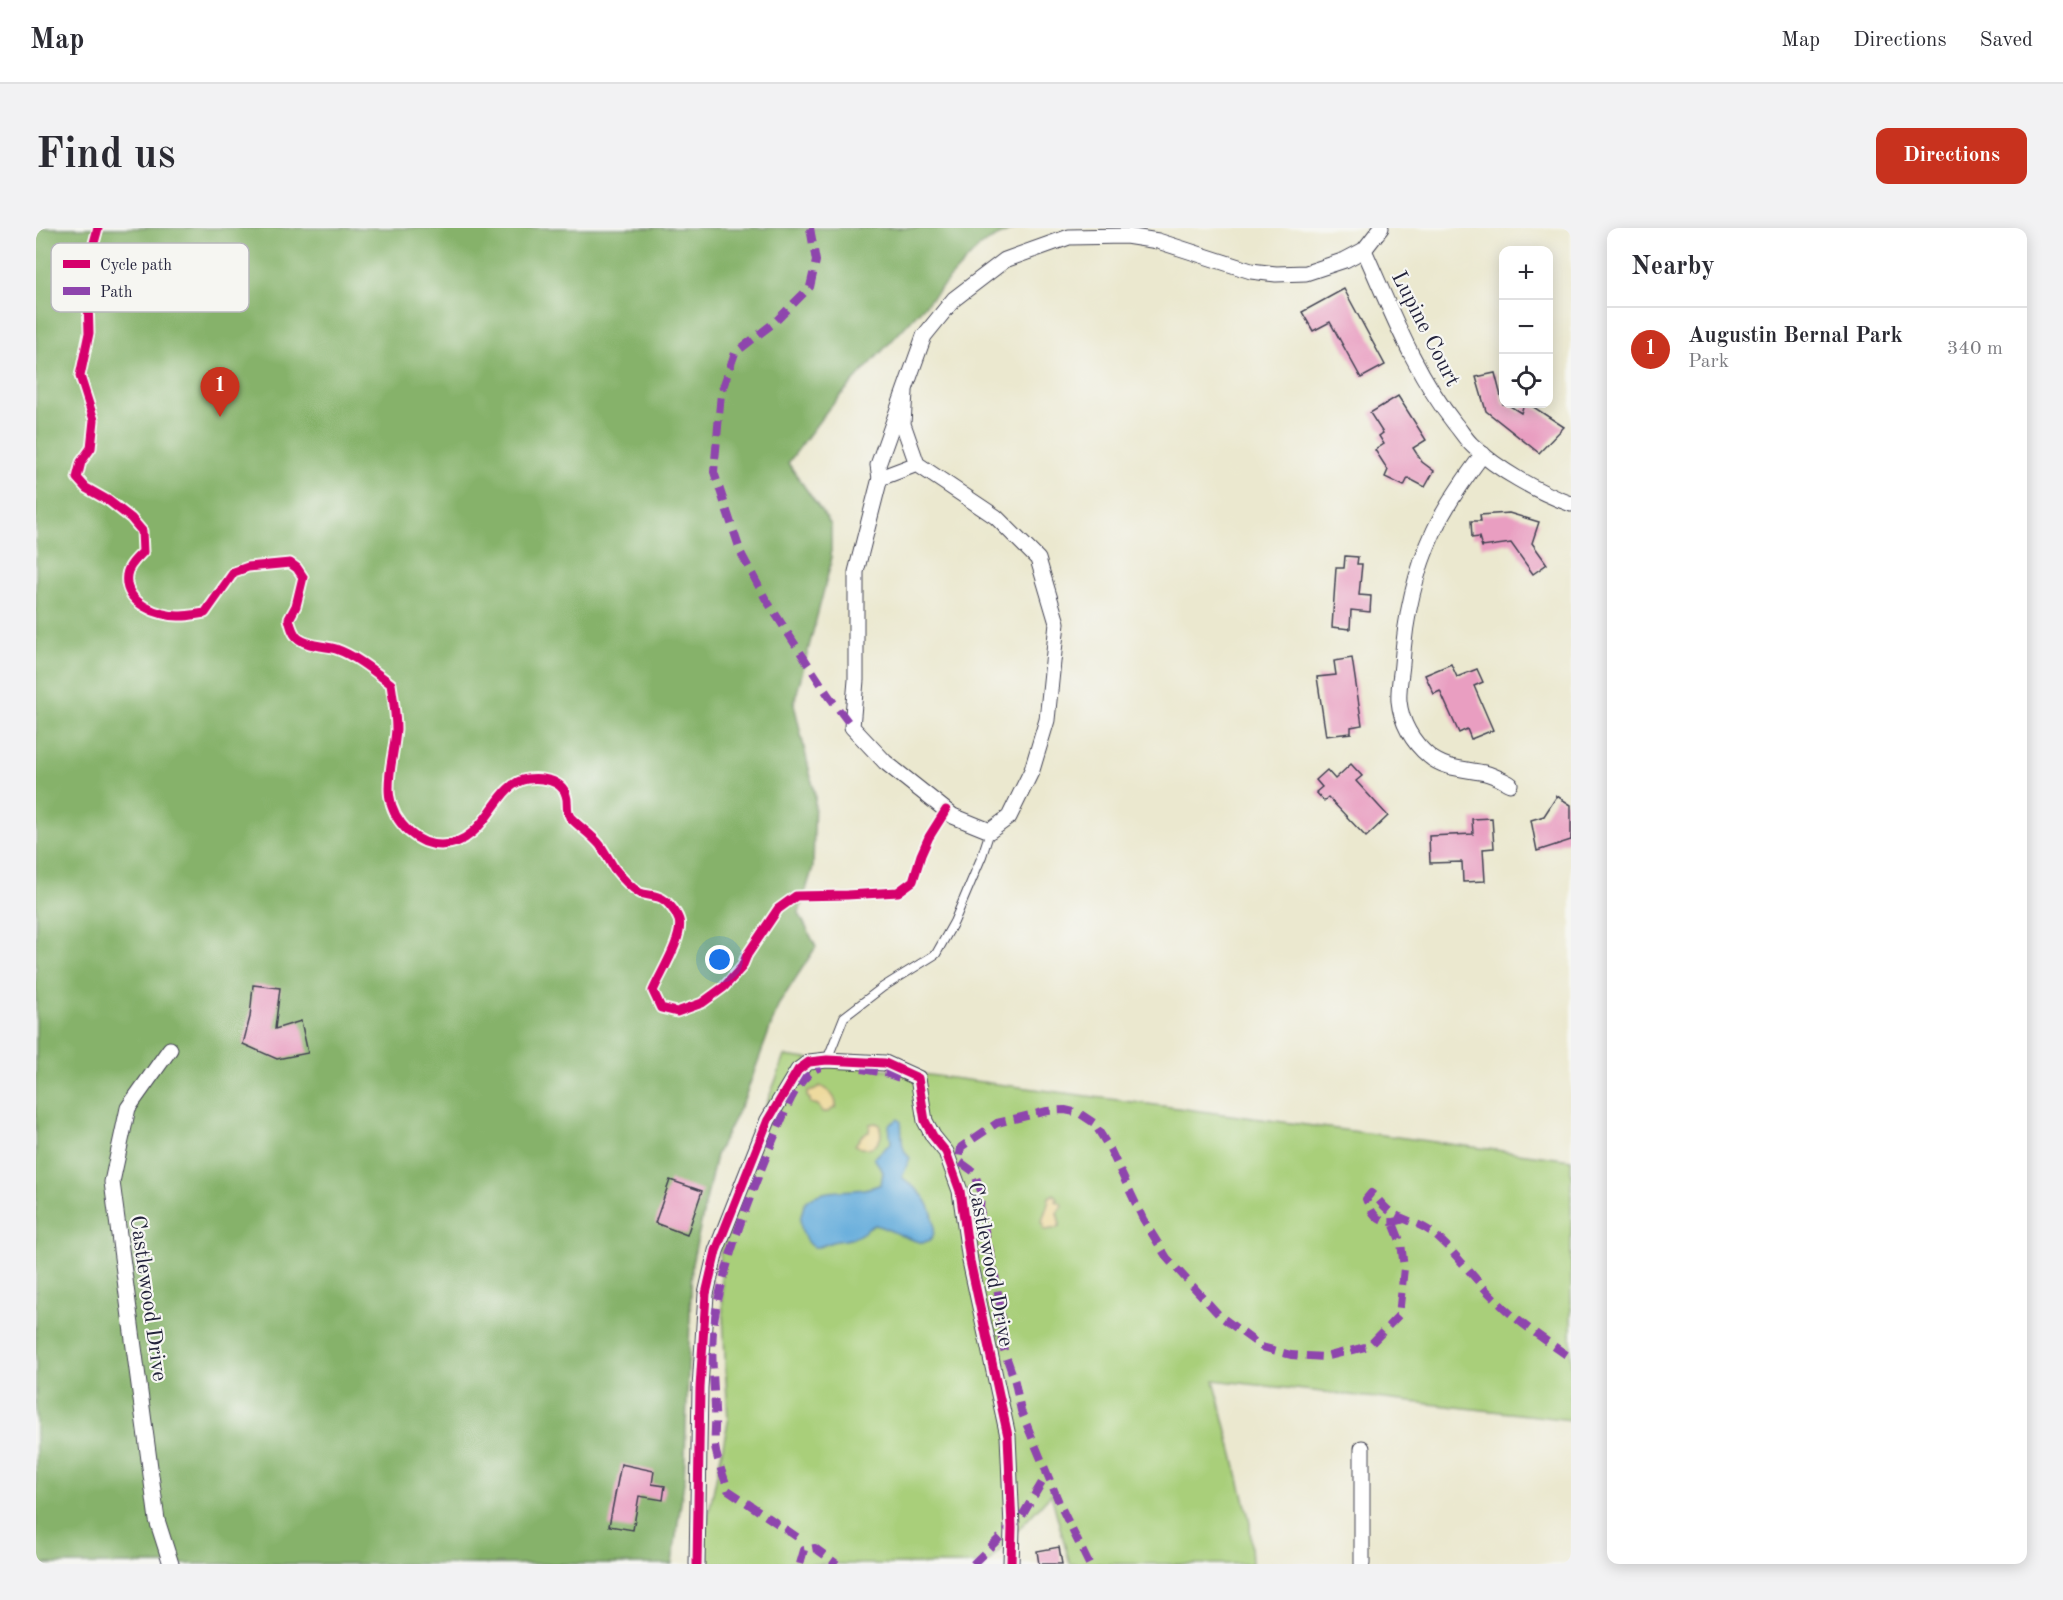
<!DOCTYPE html>
<meta charset="utf-8">
<style>
body{margin:0;font-family:"Old Standard TT",serif;background:#f2f2f3;color:#2b2b33}
.controls{position:absolute;right:18px;top:18px;display:grid;overflow:hidden;border-radius:12px;box-shadow:0 3px 15px #0003}
.controls button{width:54px;height:54px;display:grid;place-items:center;padding:0;border:0;border-bottom:2px solid #e1e1e2;background:#fff;color:#2b2b33;font:30px sans-serif}
.you{position:absolute;left:684px;top:732px;width:21px;height:21px;margin:-15px;border:4px solid #fff;border-radius:50%;background:#1a73e8;box-shadow:0 0 0 9px #1a73e833}
.badge{display:grid;place-items:center;width:39px;height:39px;border-radius:50%;background:#c8321e;color:#fff;font-size:20px;font-weight:700}
.pin{position:absolute;translate:-50% -50px;filter:drop-shadow(0 2px 3px #0008)}
.pin::after{content:'';position:absolute;top:32px;width:21px;height:18px;background:inherit;clip-path:polygon(0 0,100% 0,50% 100%)}
.list{margin:0;padding:0;list-style:none}
h2{display:flex;justify-content:space-between;align-items:center;height:78px;margin:0;padding:0 24px;font-size:26px}
h2 small{font-size:20px;font-weight:400;color:#7c7c81}
.list li{display:grid;grid-template-columns:39px 1fr auto;gap:18px;align-items:center;box-sizing:border-box;height:84px;padding:0 24px;border-top:2px solid #e1e1e2}
.list b{display:block;font-size:22px;white-space:nowrap}
.list p{margin:0;font-size:20px;white-space:nowrap;color:#7c7c81}
.list em{font-size:20px;font-style:normal;color:#7c7c81}
.icon{flex:none;width:33px;height:33px;fill:none;stroke:currentColor;stroke-width:2;stroke-linecap:round;stroke-linejoin:round}
.map{position:relative;flex:none;width:1535px;height:1336px;overflow:hidden;border-radius:12px}
header{display:flex;align-items:center;gap:36px;box-sizing:border-box;height:84px;padding:0 30px;background:#fff;border-bottom:2px solid #e1e1e2}
header strong{font-size:28px}
nav{display:flex;gap:33px;margin-inline-start:auto;font-size:21px}
.intro{display:flex;align-items:center;justify-content:space-between;box-sizing:border-box;height:144px;padding:0 36px}
h1{margin:0;font-size:42px}
.button{padding:15px 27px;border-radius:12px;background:#c8321e;color:#fff;font-size:21px;font-weight:700}
main{display:flex;gap:36px;padding:0 36px}
aside{flex:1;background:#fff;border-radius:12px;box-shadow:0 3px 15px #0003}
.map>svg:first-child{display:block}
.green{fill:#a9cf7a;stroke:#66785a;stroke-width:1.5}
.forest{fill:#86b26a;stroke:#546a52;stroke-width:1.5}
.sand{fill:#eeda9e;stroke:#887e6c;stroke-width:1.5}
.water{fill:#66addc;stroke:#44688c;stroke-width:1.5}
.building{fill:#e99ec1}
.lines{fill:none;stroke-linecap:round;stroke-linejoin:round}
.lane-casing{stroke:#404051;stroke-width:10}
.street-casing{stroke:#404051;stroke-width:17}
.lane{stroke:#fff;stroke-width:8}
.street{stroke:#fff;stroke-width:15}
.quiet{stroke:#8e44ad;stroke-width:8;stroke-dasharray:15 8;stroke-linecap:butt}
.cycleway-casing{stroke:#f6f6f2;stroke-width:13}
.cycleway{stroke:#d6006c;stroke-width:9}
.labels{text-anchor:middle;stroke-width:4.5;stroke-linejoin:round;paint-order:stroke}
.street-label{font-size:22px;fill:#22223b;stroke:#f6f6f2}
.key{fill:#f6f6f2;stroke:#b6b6bb;stroke-width:1.5}
.key-label{font-size:16px;fill:#22223b}
</style>
<header>
<strong>Map</strong>
<nav><a>Map</a><a>Directions</a><a>Saved</a></nav>
</header>
<div class="intro"><h1>Find us</h1><a class="button">Directions</a></div>
<main>
<div class="map">
<svg width="1535" height="1336" viewBox="0 0 1535 1336">
<rect width="100%" height="100%" fill="#f6f6f2"/>
<filter id="ink" filterUnits="userSpaceOnUse"><feTurbulence type="fractalNoise" baseFrequency=".0167" numOctaves="2"/><feDisplacementMap in="SourceGraphic" scale="12" xChannelSelector="R" yChannelSelector="G"/><feConvolveMatrix kernelMatrix="1 2 1 2 8 2 1 2 1" color-interpolation-filters="sRGB"/></filter>
<filter id="wash" filterUnits="userSpaceOnUse"><feTurbulence type="fractalNoise" baseFrequency=".008" numOctaves="4" result="noise"/><feDisplacementMap in="SourceGraphic" scale="24" xChannelSelector="R" yChannelSelector="G"/><feGaussianBlur stdDeviation="1.35" result="paint"/><feColorMatrix in="noise" values="0 0 0 0 0 0 0 0 0 0 0 0 0 0 0 0 0 1.4 0 .05"/><feComposite in="paint" operator="in"/></filter>
<g filter="url(#wash)">
<rect width="100%" height="100%" fill="#ebe8cf"/>
<!-- green -->
<path class="green" d="M 749,828 L 1535,932 L 1535,1192 L 1178,1152 L 1214,1294 L 1216,1336 L 1034,1336 L 1015,1266 L 951,1336 L 662,1336 L 692,1194 L 683,999 Z"/>
<!-- forest -->
<path class="forest" d="M 0,0 L 979,0 L 945,17 L 793,180 L 752,235 L 795,297 L 795,335 L 758,476 L 779,567 L 777,639 L 763,685 L 780,719 L 743,776 L 709,869 L 680,927 L 656,1036 L 648,1254 L 636,1336 L 0,1336 Z"/>
<!-- sand -->
<g class="sand">
<path d="M 784,858 C 793,862 801,870 800,879 L 792,884 L 786,884 L 782,877 L 774,875 L 774,871 L 771,869 L 772,864 L 779,862 Z"/>
<path d="M 840,895 L 844,897 C 844,902 846,907 844,911 C 841,920 827,923 819,917 L 826,907 L 833,904 L 834,896 Z"/>
<path d="M 1018,966 L 1021,971 L 1019,973 L 1025,975 L 1026,978 L 1021,985 L 1024,996 L 1021,1000 L 1010,1002 L 1007,1001 L 1008,996 L 1006,995 C 1007,986 1012,980 1013,969 Z"/>
</g>
<!-- water -->
<path class="water" d="M 862,891 L 865,894 C 867,908 863,920 874,930 L 866,949 C 875,957 884,963 890,972 C 897,984 907,1016 884,1014 C 875,1013 851,1000 839,997 C 832,1000 827,1006 819,1009 C 812,1013 804,1012 796,1014 C 785,1018 776,1025 769,1010 C 762,996 764,989 769,974 C 791,956 820,968 845,956 L 847,944 L 838,930 L 855,915 L 853,897 Z"/>
<g id="blocks">
<!-- building -->
<g class="building">
<path d="M 1308,61 L 1349,137 L 1325,150 L 1294,94 L 1277,103 L 1266,84 Z"/>
<path d="M 1459,145 L 1467,176 L 1471,176 L 1485,185 L 1488,176 L 1493,176 L 1528,199 L 1503,225 L 1450,183 L 1440,149 Z"/>
<path d="M 1362,168 L 1390,212 L 1377,220 L 1386,234 L 1398,243 L 1389,259 L 1372,250 L 1368,258 L 1349,249 L 1352,242 L 1339,222 L 1348,216 L 1343,208 L 1347,205 L 1334,185 Z"/>
<path d="M 1473,285 L 1503,294 L 1496,315 L 1511,336 L 1497,346 L 1475,315 L 1446,319 L 1443,309 L 1436,310 L 1435,293 L 1445,293 L 1444,287 Z"/>
<path d="M 1309,328 L 1322,329 L 1321,336 L 1326,336 L 1323,367 L 1335,368 L 1334,384 L 1315,382 L 1314,401 L 1296,399 L 1300,340 L 1308,340 Z"/>
<path d="M 1316,430 L 1326,497 L 1315,499 L 1315,505 L 1290,508 L 1281,449 L 1300,447 L 1298,433 Z"/>
<path d="M 1415,436 L 1421,449 L 1441,441 L 1447,454 L 1438,458 L 1457,502 L 1435,511 L 1431,501 L 1423,505 L 1404,463 L 1398,466 L 1389,447 Z"/>
<path d="M 1315,536 L 1326,548 L 1320,553 L 1352,588 L 1330,609 L 1292,569 L 1288,573 L 1280,564 L 1286,559 L 1280,552 L 1291,542 L 1299,551 Z"/>
<path d="M 1521,568 L 1535,577 L 1535,612 L 1501,623 L 1495,592 L 1508,588 Z"/>
<path d="M 1456,590 L 1458,620 L 1447,621 L 1449,653 L 1427,654 L 1426,634 L 1394,635 L 1393,608 L 1437,606 L 1436,591 Z"/>
<path d="M 217,757 L 244,760 L 239,801 L 265,793 L 272,825 L 241,831 L 207,816 L 214,789 Z"/>
<path d="M 634,952 L 666,963 L 651,1007 L 619,995 Z"/>
<path d="M 585,1236 L 618,1243 L 616,1256 L 629,1258 L 627,1272 L 603,1268 L 597,1302 L 573,1298 Z"/>
<path d="M 1023,1319 L 1026,1336 L 1003,1336 L 1001,1323 Z"/>
</g>
</g>
</g>
<g filter="url(#ink)">
<use href="#blocks" fill-opacity="0" stroke="#404051" stroke-width="1.5"/>
<g class="lines">
<!-- lane casing -->
<g class="lane-casing">
<path id="lane" d="M 791,832 L 808,789 L 847,759 L 900,726 L 918,694 L 946,628 L 954,603"/>
</g>
<!-- street casing -->
<g class="street-casing">
<g id="street">
<path d="M 1328,22 C 1355,82 1378,144 1419,196 C 1425,203 1430,212 1437,218 C 1462,242 1502,264 1535,276"/>
<path d="M 869,164 L 867,196 L 881,236 L 960,289 L 1002,331 L 1021,395 L 1011,492 L 996,542 L 973,589 L 954,603 L 917,588 L 849,534 L 816,499 L 820,452 L 820,344 L 844,250 L 881,236"/>
<path d="M 1447,226 C 1429,250 1411,275 1398,303 C 1378,346 1369,389 1366,436 C 1365,448 1362,461 1363,473 C 1365,494 1376,514 1393,528 C 1408,541 1430,541 1449,545 C 1458,547 1466,552 1474,556"/>
<path d="M 844,250 L 842,237 L 888,108 L 918,71 L 969,32 L 1033,9 L 1090,8 L 1122,13 L 1215,43 L 1240,46 L 1270,45 L 1309,32 L 1328,22 L 1345,0"/>
<path d="M 134,821 L 92,880 L 76,954 L 121,1292 L 135,1336"/>
<path d="M 1326,1220 L 1326,1336"/>
<path d="M 661,1336 L 664,1160 L 670,1066 L 680,1023 L 732,892 L 762,842 L 773,834 L 791,832 L 849,835 L 882,850 L 889,893 L 897,908 L 910,924 L 924,963 L 934,1033 L 972,1208 L 976,1299 L 975,1336"/>
</g>
</g>
<!-- lane -->
<use href="#lane" class="lane"/>
<!-- street -->
<use href="#street" class="street"/>
<!-- quiet -->
<g class="quiet">
<path d="M 774,0 L 780,33 L 774,59 L 739,94 L 699,125 L 685,165 L 678,244 L 705,325 L 729,370 L 792,467 L 816,499"/>
<path d="M 826,841 L 849,845 L 864,850"/>
<path d="M 1368,991 C 1346,999 1338,991 1330,971 L 1335,965 C 1342,970 1345,976 1351,981 C 1365,993 1385,994 1399,1007 C 1421,1026 1438,1051 1459,1071 C 1481,1094 1509,1112 1535,1130"/>
<path d="M 761,1309 L 692,1262 C 688,1248 681,1233 679,1218 C 678,1206 680,1194 679,1182 C 678,1149 673,1115 680,1082 C 692,1023 715,965 738,910 C 749,886 759,850 784,839"/>
<path d="M 764,1336 L 768,1322 L 779,1320 L 801,1336"/>
<path d="M 937,1336 L 986,1288 L 1011,1246"/>
<path d="M 1053,1336 L 1025,1279 L 985,1183 L 979,1154 L 966,1116 L 965,1083 L 957,1035 L 944,982 L 945,963 L 938,944 L 923,933 L 925,919 L 961,895 L 1011,883 L 1029,882 L 1043,885 L 1058,895 L 1074,921 L 1107,991 L 1131,1030 L 1184,1088 L 1226,1119 L 1255,1127 L 1289,1129 L 1333,1118 L 1363,1087 L 1368,1040 L 1365,1015 L 1357,995"/>
</g>
<!-- cycleway casing -->
<g class="cycleway-casing">
<g id="cycleway">
<path d="M 62,0 L 55,26 L 52,71 L 53,105 L 44,148 L 58,192 L 55,220 L 45,234 L 41,250 L 50,260 L 73,273 L 95,290 L 106,303 L 107,324 C 101,330 92,338 91,347 C 87,375 123,389 145,388 C 153,388 161,386 169,385 L 198,344 L 212,339 L 254,335 L 261,340 L 267,349 L 260,378 L 253,391 C 255,399 257,407 263,411 C 274,419 288,417 300,421 C 320,428 338,443 355,456 C 357,470 360,486 360,501 C 358,538 339,572 373,604 C 382,612 393,617 405,617 C 453,615 457,556 491,551 C 505,549 526,552 530,567 C 533,575 529,581 534,589 C 543,599 555,606 564,617 C 569,624 573,632 578,640 C 585,649 594,659 604,665 C 610,667 616,667 622,669 C 630,671 640,683 643,692 C 648,709 624,746 617,763 L 625,780 L 641,784 L 666,775 L 688,759 L 706,739 L 711,727 L 742,681 L 760,668 L 811,667 L 862,664 L 877,653 L 885,627 L 893,609 L 910,582"/>
<path d="M 661,1336 L 664,1160 L 670,1066 L 680,1023 L 732,892 L 762,842 L 773,834 L 791,832 L 849,835 L 882,850 L 889,893 L 897,908 L 910,924 L 924,963 L 934,1033 L 972,1208 L 976,1299 L 975,1336"/>
</g>
</g>
<!-- cycleway -->
<use href="#cycleway" class="cycleway"/>
</g>
</g>
<g class="labels">
<!-- street labels -->
<g class="street-label">
<text transform="translate(1391 100) rotate(63)" y="8">Lupine Court</text>
<text transform="translate(956 1036) rotate(79)" y="8">Castlewood Drive</text>
<text transform="translate(114 1070) rotate(82)" y="8">Castlewood Drive</text>
</g>
</g>
<!-- legend -->
<rect x="15" y="15" width="198" height="69" rx="9" class="key"/>
<rect x="27" y="32" width="27" height="8" fill="#d6006c"/>
<rect x="27" y="59" width="27" height="8" fill="#8e44ad"/>
<g class="key-label">
<text x="64" y="42">Cycle path</text>
<text x="64" y="69">Path</text>
</g>
</svg>
<div class="controls">
<button>+</button>
<button>−</button>
<button><svg class="icon" aria-label="locate" viewBox="0 0 24 24"><circle cx="12" cy="12" r="6"/><path d="M12 2v4M12 18v4M2 12h4M18 12h4"/></svg></button>
</div>
<div class="you"></div>
<div class="pin badge" style="left:184px;top:189px">1</div>
</div>
<aside>
<h2>Nearby<small></small></h2>
<ul class="list">
<li><span class="badge">1</span><div><b>Augustin Bernal Park</b><p>Park</p></div><em>340 m</em></li>
</ul>
</aside>
</main>
